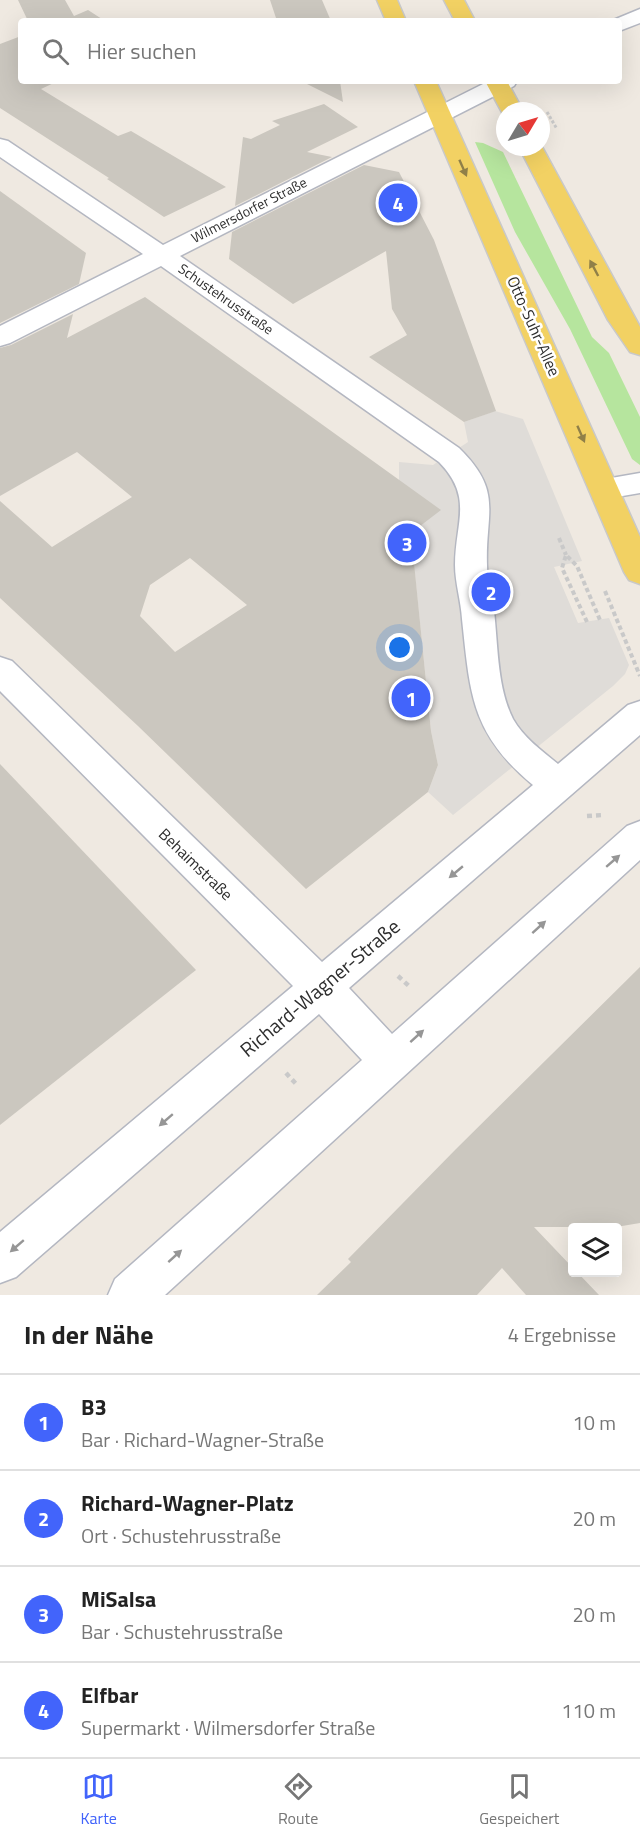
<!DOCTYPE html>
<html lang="de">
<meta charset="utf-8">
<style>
body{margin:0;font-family:"Titillium Web",sans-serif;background:#f6f6f6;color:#222}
.controls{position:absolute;right:18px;bottom:18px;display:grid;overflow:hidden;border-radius:6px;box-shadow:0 6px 24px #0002}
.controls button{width:54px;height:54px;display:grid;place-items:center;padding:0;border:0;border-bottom:2px solid #e0e0e0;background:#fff;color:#222;font:30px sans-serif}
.compass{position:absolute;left:496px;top:102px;width:54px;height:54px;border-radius:50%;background:#fff;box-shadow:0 6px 24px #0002;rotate:52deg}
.you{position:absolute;left:400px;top:648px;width:21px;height:21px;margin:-15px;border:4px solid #fff;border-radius:50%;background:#1a73e8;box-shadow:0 0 0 9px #1a73e833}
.badge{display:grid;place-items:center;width:39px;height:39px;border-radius:50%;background:#4264fb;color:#fff;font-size:20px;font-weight:700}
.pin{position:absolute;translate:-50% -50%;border:3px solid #fff;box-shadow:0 2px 6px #0006}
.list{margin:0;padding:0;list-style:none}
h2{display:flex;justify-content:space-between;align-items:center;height:78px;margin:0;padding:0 24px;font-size:26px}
h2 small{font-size:20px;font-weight:400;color:#767676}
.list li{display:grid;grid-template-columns:39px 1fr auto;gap:18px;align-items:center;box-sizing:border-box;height:96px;padding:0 24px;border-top:2px solid #e0e0e0}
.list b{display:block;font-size:22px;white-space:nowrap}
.list p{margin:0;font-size:20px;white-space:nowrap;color:#767676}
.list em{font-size:20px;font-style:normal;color:#767676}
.icon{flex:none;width:33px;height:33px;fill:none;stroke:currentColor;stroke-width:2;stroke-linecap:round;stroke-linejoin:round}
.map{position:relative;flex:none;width:640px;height:1295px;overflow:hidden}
.search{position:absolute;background:#fff;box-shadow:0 6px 24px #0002;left:18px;right:18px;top:18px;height:66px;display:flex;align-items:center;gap:15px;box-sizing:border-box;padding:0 21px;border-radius:6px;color:#767676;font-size:22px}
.sheet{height:462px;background:#fff}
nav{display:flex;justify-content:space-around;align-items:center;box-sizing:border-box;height:84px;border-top:2px solid #e0e0e0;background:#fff;font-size:16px;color:#767676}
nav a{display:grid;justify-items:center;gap:3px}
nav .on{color:#4264fb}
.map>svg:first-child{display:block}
.green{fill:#b6e59e}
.plaza{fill:#dfdcd8}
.building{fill:#cbc7bf;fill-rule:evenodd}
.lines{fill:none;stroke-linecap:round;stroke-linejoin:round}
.minor-casing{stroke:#b4b7c1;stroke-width:3}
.major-casing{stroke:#c9c9c9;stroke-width:3}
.path-far2{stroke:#c9c9c9;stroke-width:3;stroke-dasharray:3 2;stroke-linecap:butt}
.path-far1{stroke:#c9c9c9;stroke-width:4;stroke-dasharray:4.5 3;stroke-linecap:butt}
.path{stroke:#c9c9c9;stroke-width:4.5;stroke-dasharray:5 4;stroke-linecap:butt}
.minor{fill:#fff;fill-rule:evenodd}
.major{fill:#f2d163;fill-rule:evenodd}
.oneway{fill:#908048}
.oneway2{fill:#969696}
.labels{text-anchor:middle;stroke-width:5;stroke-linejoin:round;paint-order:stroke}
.far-street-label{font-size:14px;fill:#2e2e2e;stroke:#fff}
.street-label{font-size:16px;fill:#2e2e2e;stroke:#fff}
.near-street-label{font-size:20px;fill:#2e2e2e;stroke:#fff}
</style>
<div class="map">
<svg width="640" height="1295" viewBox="0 0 640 1295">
<rect width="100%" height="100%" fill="#efe9e1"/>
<!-- green -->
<path class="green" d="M 475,142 L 483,143 L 503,152 L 592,337 L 609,353 L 640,417 L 640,465 L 632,459 L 570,329 L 515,232 Z"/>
<!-- plaza -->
<path class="plaza" d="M 495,411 L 523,419 L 582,561 L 554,567 L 578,623 L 609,618 L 629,665 L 625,674 L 613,686 L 453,815 L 428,792 L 438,765 L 431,731 L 413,554 L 399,481 L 399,462 L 433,465 L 468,442 L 464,422 Z"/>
<!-- building -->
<g class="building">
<path d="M 18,0 L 65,0 L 74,16 L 88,10 L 105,21 L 28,21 Z"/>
<path d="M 270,0 L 322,0 L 331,21 L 277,21 Z"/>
<path d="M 21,36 L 21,81 L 58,81 L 41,89 L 118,136 L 131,131 L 226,187 L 164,217 L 107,179 L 109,178 L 0,108 L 0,44 Z"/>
<path d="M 301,81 L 340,81 L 343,102 Z"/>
<path d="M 324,104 L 358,127 L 307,152 L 332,157 L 235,206 L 243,137 L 251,139 L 280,125 L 272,121 Z"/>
<path d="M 364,165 L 399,172 L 434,240 L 496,411 L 464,422 L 369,357 L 407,335 L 392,309 L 386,251 L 293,304 L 229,259 L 232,232 Z"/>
<path d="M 0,191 L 86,253 L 79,284 L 0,323 Z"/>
<path d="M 145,297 L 441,510 L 411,533 L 431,731 L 438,765 L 428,792 L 306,889 L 138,726 L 0,598 L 0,501 L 52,547 L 132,497 L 77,452 L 0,496 L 0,348 L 11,345 L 73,314 L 67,338 ZM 190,558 L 247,605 L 175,652 L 140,616 L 150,585 Z"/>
<path d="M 0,764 L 196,970 L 0,1125 Z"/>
<path d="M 640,967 L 640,1223 L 616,1227 L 534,1227 L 573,1268 L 573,1272 L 577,1272 L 599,1295 L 526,1295 L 502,1268 L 477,1295 L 317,1295 L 351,1262 L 348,1259 L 456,1149 Z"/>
</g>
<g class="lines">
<!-- minor casing -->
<g class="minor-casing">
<g id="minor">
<path d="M 640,9 L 640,23 L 619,31 L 619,21 L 611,21 Z"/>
<path d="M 489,81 L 517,81 L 514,86 L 180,256 L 459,448 C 504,492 485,512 487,566 C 487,581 492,596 494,611 C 498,645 497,687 513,719 C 523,737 542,751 558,764 L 628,705 L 640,701 L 640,735 L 349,988 L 392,1034 L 627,826 L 640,821 L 640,860 L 165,1295 L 108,1295 L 115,1279 L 362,1060 L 319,1014 L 16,1277 L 0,1283 L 0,1232 L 293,986 L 0,691 L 0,657 L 12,661 L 322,962 L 533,785 C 471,734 470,694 462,619 C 461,601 455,583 455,565 C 455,522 474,498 439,462 L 161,266 L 10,343 L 0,346 L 0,326 L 143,254 L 0,157 L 0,139 L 8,141 L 163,245 Z"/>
<path d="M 640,473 L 640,493 L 605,499 L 594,495 L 590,488 L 594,481 Z"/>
</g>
</g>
<!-- major casing -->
<g class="major-casing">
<g id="major">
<path d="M 377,0 L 397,0 L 406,21 L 386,21 Z"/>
<path d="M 444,0 L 464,0 L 475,21 L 455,21 Z"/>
<path d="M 414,81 L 436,81 L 640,537 L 640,584 L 629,580 L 624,572 Z"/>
<path d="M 485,81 L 507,81 L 523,111 L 505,111 L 504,116 Z"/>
<path d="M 541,145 L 640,327 L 640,355 L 630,352 L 608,320 L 519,147 L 541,147 Z"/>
</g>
</g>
<!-- path-far2 -->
<path class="path-far2" d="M 547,112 L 557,129"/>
<!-- path-far1 -->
<g class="path-far1">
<path d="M 559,538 L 566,555"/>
<path d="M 605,591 L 640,676"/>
<path d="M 587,622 L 562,568 L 566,555 L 577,566 L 600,620"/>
</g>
<!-- path -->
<g class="path">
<path d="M 587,816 L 603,815"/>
<path d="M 398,976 L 410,987"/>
<path d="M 286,1073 L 297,1085"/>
</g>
<!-- minor -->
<use href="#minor" class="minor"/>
<!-- major -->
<use href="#major" class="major"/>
</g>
<!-- one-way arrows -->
<defs><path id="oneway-solid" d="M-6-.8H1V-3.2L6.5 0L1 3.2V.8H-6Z" transform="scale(1.5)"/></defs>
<g class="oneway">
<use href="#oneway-solid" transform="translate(463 168) rotate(66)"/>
<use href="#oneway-solid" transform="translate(594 268) rotate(-118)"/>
<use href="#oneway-solid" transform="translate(581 434) rotate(66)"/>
</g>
<g class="oneway2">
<use href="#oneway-solid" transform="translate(613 861) rotate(-41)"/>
<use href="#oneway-solid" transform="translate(456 872) rotate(140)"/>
<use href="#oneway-solid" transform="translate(539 927) rotate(-42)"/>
<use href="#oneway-solid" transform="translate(417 1036) rotate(-42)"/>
<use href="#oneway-solid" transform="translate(166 1120) rotate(139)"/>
<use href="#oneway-solid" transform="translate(17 1246) rotate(139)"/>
<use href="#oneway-solid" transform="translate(175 1256) rotate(-42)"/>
</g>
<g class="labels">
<!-- far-street labels -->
<g class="far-street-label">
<text transform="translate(249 210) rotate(-27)" y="5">Wilmersdorfer Straße</text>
<text transform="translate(226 299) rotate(35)" y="5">Schustehrusstraße</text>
</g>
<!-- street labels -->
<g class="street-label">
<text transform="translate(534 326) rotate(66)" y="6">Otto-Suhr-Allee</text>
<text transform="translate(196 864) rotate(44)" y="6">Behaimstraße</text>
</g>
<!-- near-street labels -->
<g class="near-street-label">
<text transform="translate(320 988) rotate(-40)" y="7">Richard-Wagner-Straße</text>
</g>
</g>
</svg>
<div class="controls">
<button><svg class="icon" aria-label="layers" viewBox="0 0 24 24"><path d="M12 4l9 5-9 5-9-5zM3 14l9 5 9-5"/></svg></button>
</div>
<svg class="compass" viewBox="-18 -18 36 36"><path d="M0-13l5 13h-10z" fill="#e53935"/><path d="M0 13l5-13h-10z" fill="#767676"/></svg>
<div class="you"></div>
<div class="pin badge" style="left:411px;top:698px">1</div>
<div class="pin badge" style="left:491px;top:592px">2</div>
<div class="pin badge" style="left:407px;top:543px">3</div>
<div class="pin badge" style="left:398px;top:203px">4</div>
<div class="search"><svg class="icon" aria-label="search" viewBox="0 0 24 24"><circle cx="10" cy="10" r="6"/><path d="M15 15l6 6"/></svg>Hier suchen</div>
</div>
<section class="sheet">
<h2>In der Nähe<small>4 Ergebnisse</small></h2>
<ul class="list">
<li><span class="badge">1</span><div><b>B3</b><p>Bar · Richard-Wagner-Straße</p></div><em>10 m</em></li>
<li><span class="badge">2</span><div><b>Richard-Wagner-Platz</b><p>Ort · Schustehrusstraße</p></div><em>20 m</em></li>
<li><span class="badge">3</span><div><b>MiSalsa</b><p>Bar · Schustehrusstraße</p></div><em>20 m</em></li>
<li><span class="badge">4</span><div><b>Elfbar</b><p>Supermarkt · Wilmersdorfer Straße</p></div><em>110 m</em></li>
</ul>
</section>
<nav>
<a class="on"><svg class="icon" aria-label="map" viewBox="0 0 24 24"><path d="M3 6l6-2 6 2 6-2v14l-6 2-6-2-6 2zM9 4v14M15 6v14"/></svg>Karte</a>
<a><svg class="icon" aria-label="directions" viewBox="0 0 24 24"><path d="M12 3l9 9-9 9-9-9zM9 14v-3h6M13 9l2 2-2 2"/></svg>Route</a>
<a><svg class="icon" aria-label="saved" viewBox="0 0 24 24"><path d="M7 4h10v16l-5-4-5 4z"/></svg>Gespeichert</a>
</nav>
